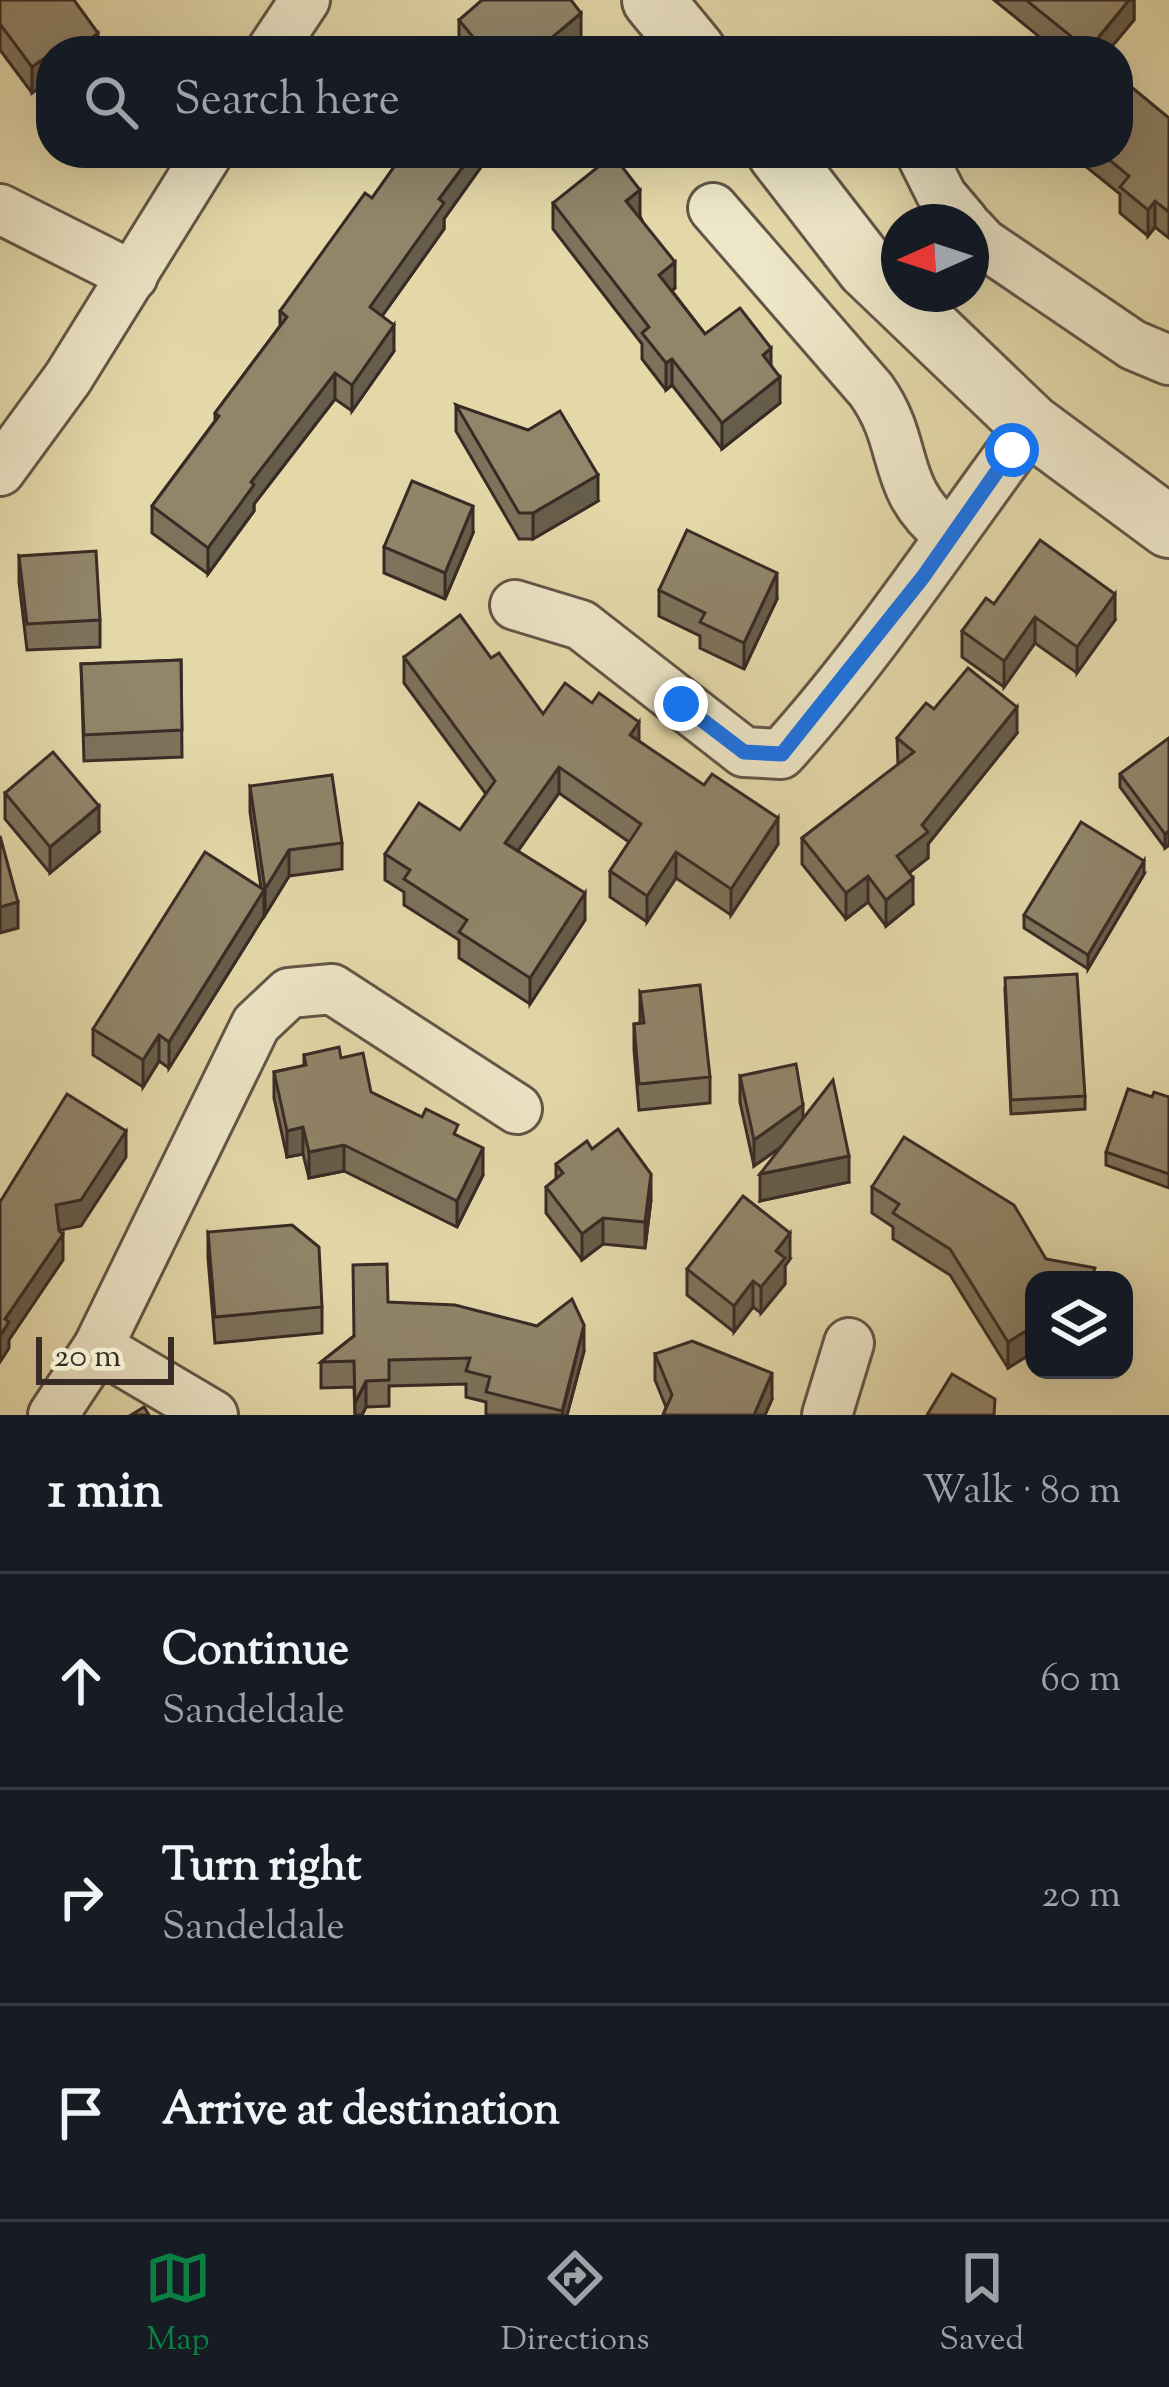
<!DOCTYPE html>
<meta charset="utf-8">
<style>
body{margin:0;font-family:"Sorts Mill Goudy",serif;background:#242831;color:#f1f3f6}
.controls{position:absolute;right:36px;bottom:36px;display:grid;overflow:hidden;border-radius:24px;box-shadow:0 12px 48px #0002}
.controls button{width:108px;height:108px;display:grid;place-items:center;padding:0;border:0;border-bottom:3px solid #363941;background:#171b24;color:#f1f3f6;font:60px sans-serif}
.compass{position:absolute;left:881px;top:204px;width:108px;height:108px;border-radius:50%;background:#171b24;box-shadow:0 12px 48px #0002;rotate:267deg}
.scale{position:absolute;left:36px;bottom:30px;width:138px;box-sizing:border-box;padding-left:12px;border:6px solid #382b26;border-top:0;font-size:33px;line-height:42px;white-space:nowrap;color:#382b26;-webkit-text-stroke:9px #ede6c7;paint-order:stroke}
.stop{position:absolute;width:36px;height:36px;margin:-27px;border:9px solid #1a73e8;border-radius:50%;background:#fff}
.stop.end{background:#1a73e8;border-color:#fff;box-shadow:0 3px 12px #0008}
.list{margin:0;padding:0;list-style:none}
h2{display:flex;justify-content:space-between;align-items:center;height:156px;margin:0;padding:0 48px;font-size:51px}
h2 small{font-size:39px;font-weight:400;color:#9ea1a6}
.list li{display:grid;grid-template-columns:78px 1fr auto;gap:36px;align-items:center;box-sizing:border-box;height:216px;padding:0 48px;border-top:3px solid #363941}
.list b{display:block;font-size:45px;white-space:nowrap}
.list p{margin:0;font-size:39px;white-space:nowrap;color:#9ea1a6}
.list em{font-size:39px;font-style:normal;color:#9ea1a6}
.icon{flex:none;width:66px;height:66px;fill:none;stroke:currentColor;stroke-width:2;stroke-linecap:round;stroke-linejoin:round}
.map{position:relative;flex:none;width:1169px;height:1415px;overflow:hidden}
.search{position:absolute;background:#171b24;box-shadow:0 12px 48px #0002;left:36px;right:36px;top:36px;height:132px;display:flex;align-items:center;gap:30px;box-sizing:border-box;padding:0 42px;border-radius:48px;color:#9ea1a6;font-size:45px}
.sheet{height:804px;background:#171b24}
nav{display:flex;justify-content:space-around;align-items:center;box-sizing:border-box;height:168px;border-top:3px solid #363941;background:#171b24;font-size:33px;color:#9ea1a6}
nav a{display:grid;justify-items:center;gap:6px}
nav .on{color:#0b8043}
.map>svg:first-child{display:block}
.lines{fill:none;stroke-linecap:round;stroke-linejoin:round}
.minor-casing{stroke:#635647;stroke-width:54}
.tertiary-casing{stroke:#635647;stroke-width:66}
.minor{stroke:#ede6c7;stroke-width:48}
.tertiary{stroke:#ede6c7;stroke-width:60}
.wall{fill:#7d725b;stroke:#382b26;stroke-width:3}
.shaded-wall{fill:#665d4a;stroke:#382b26;stroke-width:3}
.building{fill:#91856a;stroke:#382b26;stroke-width:3}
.route{stroke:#1a73e8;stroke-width:15}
</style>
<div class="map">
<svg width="1169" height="1415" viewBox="0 0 1169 1415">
<rect width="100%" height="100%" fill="#e4d8a9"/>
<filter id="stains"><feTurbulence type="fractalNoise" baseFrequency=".00167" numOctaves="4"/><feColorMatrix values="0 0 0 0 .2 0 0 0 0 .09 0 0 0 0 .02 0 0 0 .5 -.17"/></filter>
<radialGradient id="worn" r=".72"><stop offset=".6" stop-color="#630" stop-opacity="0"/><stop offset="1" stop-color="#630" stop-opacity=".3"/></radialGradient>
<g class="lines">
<!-- minor casing -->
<g class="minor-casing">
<g id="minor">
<path d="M 271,51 L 305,0"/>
<path d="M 921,154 L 942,196 L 964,222"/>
<path d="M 713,208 L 871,390 C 911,446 888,487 949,535"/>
<path d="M 0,209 L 133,276"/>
<path d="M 971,230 L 983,243 L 1133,345 L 1169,360"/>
<path d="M 0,471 L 68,378 L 208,153"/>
<path d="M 515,605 L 581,625 L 744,752 L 781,754 C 874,651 949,535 1031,425"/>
<path d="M 98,1347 L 213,1415"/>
<path d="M 53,1415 L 98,1347 L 256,1024 L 289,993 L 332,989 L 517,1109"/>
<path d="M 827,1415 L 849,1343"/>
</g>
</g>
<!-- tertiary casing -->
<g class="tertiary-casing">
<g id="tertiary">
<path d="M 653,0 L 695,51"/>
<path d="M 778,153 L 867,268 L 1031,425 L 1169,527"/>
</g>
</g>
<!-- minor -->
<use href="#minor" class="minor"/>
<!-- tertiary -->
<use href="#tertiary" class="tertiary"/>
</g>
<!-- wall -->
<g class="wall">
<path d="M 0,0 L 98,51 L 51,51 L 51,89 L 46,83 L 32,93 L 0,50 Z"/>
<path d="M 994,0 L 1134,0 L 1134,20 L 1108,51 L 1057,51 Z"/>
<path d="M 459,20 L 581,39 L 463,51 L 459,46 Z"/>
<path d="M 1169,118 L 1169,238 L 1155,227 L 1148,236 L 1120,213 L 1120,194 L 1069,153 L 1118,153 Z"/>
<path d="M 404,153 L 491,153 L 444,219 L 444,229 L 382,316 L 394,351 L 352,411 L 335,399 L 254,504 L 254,511 L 208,574 L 152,533 L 152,506 L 215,421 L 215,413 L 280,326 L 280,311 L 372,198 Z"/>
<path d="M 553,203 L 640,216 L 675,288 L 672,291 L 705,334 L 771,365 L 780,403 L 722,449 L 672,385 L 666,390 L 642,359 L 642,344 L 553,229 Z"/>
<path d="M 456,405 L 598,501 L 533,539 L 519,539 L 456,431 Z"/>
<path d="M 473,533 L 445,599 L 384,573 L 384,547 Z"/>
<path d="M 19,556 L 100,620 L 100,647 L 27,650 L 19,582 Z"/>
<path d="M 659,590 L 777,599 L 744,669 L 700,648 L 700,636 L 659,616 Z"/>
<path d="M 994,604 L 1115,620 L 1077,673 L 1035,643 L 1004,687 L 962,657 L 962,631 Z"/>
<path d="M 404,657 L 491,658 L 543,714 L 639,741 L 778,844 L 731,915 L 676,878 L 647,922 L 610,897 L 610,871 L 629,842 L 559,793 L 518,851 L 585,920 L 530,1004 L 459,958 L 459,940 L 404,905 L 404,892 L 385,880 L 385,854 L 460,830 L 486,794 L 404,683 Z"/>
<path d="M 181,660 L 182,757 L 84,761 L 81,664 Z"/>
<path d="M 934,709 L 1017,733 L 928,844 L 928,858 L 909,873 L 913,904 L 886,926 L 868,902 L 846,919 L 802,864 L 802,838 L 898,765 L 897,738 Z"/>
<path d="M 1169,738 L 1169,845 L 1165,848 L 1120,787 L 1120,774 Z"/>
<path d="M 250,786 L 342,843 L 342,869 L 289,876 L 265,915 L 264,910 L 264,916 L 169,1068 L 159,1061 L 143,1087 L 93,1055 L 93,1029 L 261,888 L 250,812 Z"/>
<path d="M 5,793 L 99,832 L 50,873 L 5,819 Z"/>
<path d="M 1144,874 L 1088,969 L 1024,928 L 1024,915 Z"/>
<path d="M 1005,991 L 1085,1096 L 1085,1109 L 1011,1114 Z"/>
<path d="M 640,992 L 710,1077 L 710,1103 L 639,1110 L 634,1050 L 634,1024 L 640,1023 Z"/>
<path d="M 304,1055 L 341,1058 L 371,1092 L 458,1136 L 483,1175 L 457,1227 L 344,1171 L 309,1178 L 303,1154 L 287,1157 L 274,1098 L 274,1072 L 304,1066 Z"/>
<path d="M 740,1076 L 803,1118 L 849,1182 L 760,1201 L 781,1147 L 754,1166 L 740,1102 Z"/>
<path d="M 1152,1097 L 1169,1097 L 1169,1188 L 1106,1165 L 1106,1152 Z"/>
<path d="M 592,1149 L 651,1200 L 645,1248 L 603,1244 L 582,1260 L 546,1213 L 546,1187 L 556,1179 L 556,1164 Z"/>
<path d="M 872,1187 L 1046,1259 L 1095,1280 L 1034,1280 L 1034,1352 L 1008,1368 L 950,1275 L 893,1239 L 893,1227 L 872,1213 Z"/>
<path d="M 208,1232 L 322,1307 L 322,1333 L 215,1343 L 208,1258 Z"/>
<path d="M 790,1259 L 785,1266 L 785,1284 L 761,1313 L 753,1307 L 734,1332 L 687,1295 L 687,1269 Z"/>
<path d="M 388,1302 L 584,1351 L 567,1415 L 486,1415 L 486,1402 L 466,1397 L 466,1384 L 389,1386 L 389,1406 L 366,1407 L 362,1415 L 355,1415 L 354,1387 L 321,1388 L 321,1362 L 354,1336 Z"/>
<path d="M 655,1354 L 772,1399 L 765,1415 L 663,1415 L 666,1407 L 655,1380 Z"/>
</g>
<!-- shaded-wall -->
<g class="shaded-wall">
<path d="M 1129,0 L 1134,0 L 1134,20 L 1108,51 L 1088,51 Z"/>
<path d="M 581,13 L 581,39 L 567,51 L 536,51 Z"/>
<path d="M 98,33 L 98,51 L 74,51 Z"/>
<path d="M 46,57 L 46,83 L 32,93 L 32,67 Z"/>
<path d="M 473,153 L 491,153 L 444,219 L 444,229 L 370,333 L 370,307 L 439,199 Z"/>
<path d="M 640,190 L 640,216 L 626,227 L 626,201 Z"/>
<path d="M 1155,201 L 1155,227 L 1148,236 L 1148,210 Z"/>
<path d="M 675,262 L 675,288 L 659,301 L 659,275 Z"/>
<path d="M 394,325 L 394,351 L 352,411 L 352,385 Z"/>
<path d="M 771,348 L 771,374 L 763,355 Z"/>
<path d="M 672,359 L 672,385 L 666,390 L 666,363 Z"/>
<path d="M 335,373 L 335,399 L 254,504 L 254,511 L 208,574 L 208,548 L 251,482 Z"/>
<path d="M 780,377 L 780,403 L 722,449 L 722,423 Z"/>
<path d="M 598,475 L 598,501 L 533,539 L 533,513 Z"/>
<path d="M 473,506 L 473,533 L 445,599 L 445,573 Z"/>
<path d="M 777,573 L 777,599 L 744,669 L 744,643 Z"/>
<path d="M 1115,594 L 1115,620 L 1077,673 L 1077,647 Z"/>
<path d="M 1035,617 L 1035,643 L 1004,687 L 1004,661 Z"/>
<path d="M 1017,707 L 1017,733 L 928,844 L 928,858 L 897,882 L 897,856 Z"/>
<path d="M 639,722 L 639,748 L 630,735 Z"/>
<path d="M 559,767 L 559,793 L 505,869 L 505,843 Z"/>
<path d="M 99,806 L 99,832 L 50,873 L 50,847 Z"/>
<path d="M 778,818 L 778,844 L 731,915 L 731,889 Z"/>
<path d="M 1169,831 L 1169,845 L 1165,848 L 1165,834 Z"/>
<path d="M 289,850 L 289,876 L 265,915 L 265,889 Z"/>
<path d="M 676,852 L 676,878 L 647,922 L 647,896 Z"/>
<path d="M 1144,861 L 1144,874 L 1088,969 L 1088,955 Z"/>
<path d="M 868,876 L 868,902 L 846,919 L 846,893 Z"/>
<path d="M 913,878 L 913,904 L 886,926 L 886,900 Z"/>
<path d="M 264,890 L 264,916 L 169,1068 L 169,1042 Z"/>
<path d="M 585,893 L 585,920 L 530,1004 L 530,978 Z"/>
<path d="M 18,902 L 18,928 L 0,933 L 0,907 Z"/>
<path d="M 159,1035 L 159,1061 L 143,1087 L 143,1060 Z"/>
<path d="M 803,1105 L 803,1131 L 754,1166 L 754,1140 Z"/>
<path d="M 303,1127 L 303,1154 L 287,1157 L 287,1131 Z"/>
<path d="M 126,1131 L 126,1157 L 81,1226 L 56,1231 L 56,1205 Z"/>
<path d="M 344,1145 L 344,1171 L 309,1178 L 309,1152 Z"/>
<path d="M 483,1148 L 483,1175 L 457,1227 L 457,1201 Z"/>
<path d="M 849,1156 L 849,1182 L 760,1201 L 760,1174 Z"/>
<path d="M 651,1174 L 651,1200 L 645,1248 L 645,1222 Z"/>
<path d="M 603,1218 L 603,1244 L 582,1260 L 582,1234 Z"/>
<path d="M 790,1233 L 790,1259 L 785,1266 L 785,1284 L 761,1313 L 761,1287 L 776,1251 Z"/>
<path d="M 63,1234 L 63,1260 L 9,1340 L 9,1348 L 0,1362 L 0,1336 L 5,1319 Z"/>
<path d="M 753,1281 L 753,1307 L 734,1332 L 734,1306 Z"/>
<path d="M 584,1325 L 584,1351 L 567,1415 L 562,1415 Z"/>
<path d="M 1034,1326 L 1034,1352 L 1008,1368 L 1008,1342 Z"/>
<path d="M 772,1373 L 772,1399 L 765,1415 L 754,1415 Z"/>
<path d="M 366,1381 L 366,1407 L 362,1415 L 355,1415 L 355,1403 Z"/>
</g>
<!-- building -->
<g class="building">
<path d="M 0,0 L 74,0 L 98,33 L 74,51 L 51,51 L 51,63 L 46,57 L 32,67 L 0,24 Z"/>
<path d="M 482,0 L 571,0 L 581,13 L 536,51 L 463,51 L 473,37 L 459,20 Z"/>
<path d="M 1026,0 L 1129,0 L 1088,50 Z"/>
<path d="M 1118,76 L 1169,118 L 1169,212 L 1155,201 L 1148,210 L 1120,187 L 1129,176 L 1101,153 L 1118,153 Z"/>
<path d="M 404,153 L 473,153 L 439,199 L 444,203 L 370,307 L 394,325 L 352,385 L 335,373 L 251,482 L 254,485 L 208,548 L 152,506 L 219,416 L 215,413 L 287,317 L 280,311 L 365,193 L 372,198 Z"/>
<path d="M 613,155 L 640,190 L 626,201 L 675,262 L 659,275 L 705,334 L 740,308 L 771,348 L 763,355 L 780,377 L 722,423 L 672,359 L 666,363 L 642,333 L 649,327 L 553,203 Z"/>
<path d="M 456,405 L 528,430 L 560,411 L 598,475 L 533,513 L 519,513 Z"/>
<path d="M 412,481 L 473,506 L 445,573 L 384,547 Z"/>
<path d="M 687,530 L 777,573 L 744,643 L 700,622 L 705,613 L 659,590 Z"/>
<path d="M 1040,540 L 1115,594 L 1077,647 L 1035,617 L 1004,661 L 962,631 L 986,598 L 994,604 Z"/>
<path d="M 96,551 L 100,620 L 27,624 L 19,556 Z"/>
<path d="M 460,615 L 491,658 L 499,653 L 543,714 L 565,683 L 592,703 L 599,693 L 639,722 L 630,735 L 704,785 L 712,774 L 778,818 L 731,889 L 676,852 L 647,896 L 610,871 L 641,824 L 559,767 L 505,843 L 585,893 L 530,978 L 459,932 L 467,920 L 404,879 L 410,870 L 385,854 L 419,803 L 460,830 L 495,781 L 404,657 Z"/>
<path d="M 181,660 L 182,730 L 84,735 L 81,664 Z"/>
<path d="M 968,668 L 1017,707 L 922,825 L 928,832 L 897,856 L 913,878 L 886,900 L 868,876 L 846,893 L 802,838 L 914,752 L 897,738 L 926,703 L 934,709 Z"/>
<path d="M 1169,738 L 1169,831 L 1165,834 L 1120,774 Z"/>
<path d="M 53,752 L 99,806 L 50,847 L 5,793 Z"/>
<path d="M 332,775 L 342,843 L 289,850 L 265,889 L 250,786 Z"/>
<path d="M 1081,822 L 1144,861 L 1088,955 L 1024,915 Z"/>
<path d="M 0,836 L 18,902 L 0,907 Z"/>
<path d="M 205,852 L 264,890 L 169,1042 L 159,1035 L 143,1060 L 93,1029 Z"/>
<path d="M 1077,974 L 1085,1096 L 1011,1100 L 1005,978 Z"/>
<path d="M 700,985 L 710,1077 L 639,1084 L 634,1024 L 644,1023 L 640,992 Z"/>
<path d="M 339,1047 L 341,1058 L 363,1053 L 371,1092 L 422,1117 L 426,1109 L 458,1125 L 454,1134 L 483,1148 L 457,1201 L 344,1145 L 309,1152 L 303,1127 L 287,1131 L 274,1072 L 306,1065 L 304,1055 Z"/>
<path d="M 796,1064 L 803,1105 L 754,1140 L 740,1076 Z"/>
<path d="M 833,1080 L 849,1156 L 760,1174 Z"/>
<path d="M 1128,1089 L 1152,1097 L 1154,1092 L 1169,1097 L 1169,1174 L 1106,1152 Z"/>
<path d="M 67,1094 L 126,1131 L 81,1200 L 56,1205 L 59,1231 L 63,1234 L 5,1319 L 9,1322 L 0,1336 L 0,1202 Z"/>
<path d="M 618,1129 L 651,1174 L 645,1222 L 603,1218 L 582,1234 L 546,1187 L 563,1173 L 556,1164 L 587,1141 L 592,1149 Z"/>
<path d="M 904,1137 L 1014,1205 L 1046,1259 L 1095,1268 L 1091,1280 L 1034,1280 L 1034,1326 L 1008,1342 L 950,1249 L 893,1213 L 899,1204 L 872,1187 Z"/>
<path d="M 743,1196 L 790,1233 L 776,1251 L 785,1258 L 761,1287 L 753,1281 L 734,1306 L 687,1269 Z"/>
<path d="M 292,1225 L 319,1247 L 322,1307 L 215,1317 L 208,1232 Z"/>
<path d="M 387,1264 L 388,1302 L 455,1305 L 537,1326 L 572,1299 L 584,1325 L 562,1411 L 486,1392 L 490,1377 L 466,1371 L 470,1358 L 389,1360 L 389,1380 L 366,1381 L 355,1403 L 354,1361 L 321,1362 L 354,1336 L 353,1265 Z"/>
<path d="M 692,1341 L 772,1373 L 754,1415 L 663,1415 L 672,1395 L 655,1354 Z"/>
<path d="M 952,1374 L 995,1399 L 994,1415 L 927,1415 Z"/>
<path d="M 144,1407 L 149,1415 L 131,1415 Z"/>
</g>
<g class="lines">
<!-- route -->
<path class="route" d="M 681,704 L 744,752 L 782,754 L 923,577 L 1012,450"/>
</g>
<rect width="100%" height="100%" filter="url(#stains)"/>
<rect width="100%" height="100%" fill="url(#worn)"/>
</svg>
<div class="controls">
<button><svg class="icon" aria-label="layers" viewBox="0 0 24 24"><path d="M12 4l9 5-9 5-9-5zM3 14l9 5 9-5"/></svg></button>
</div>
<svg class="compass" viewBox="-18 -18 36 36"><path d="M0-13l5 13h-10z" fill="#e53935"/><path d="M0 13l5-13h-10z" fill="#9ea1a6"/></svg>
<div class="scale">20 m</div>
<div class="stop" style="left:1012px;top:450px"></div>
<div class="stop end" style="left:681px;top:704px"></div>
<div class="search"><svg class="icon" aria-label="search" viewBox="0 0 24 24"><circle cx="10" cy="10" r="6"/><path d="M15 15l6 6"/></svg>Search here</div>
</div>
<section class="sheet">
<h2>1 min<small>Walk · 80 m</small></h2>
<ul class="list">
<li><svg class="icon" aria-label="ahead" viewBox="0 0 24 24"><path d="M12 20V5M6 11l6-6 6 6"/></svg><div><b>Continue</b><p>Sandeldale</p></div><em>60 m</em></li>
<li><svg class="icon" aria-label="right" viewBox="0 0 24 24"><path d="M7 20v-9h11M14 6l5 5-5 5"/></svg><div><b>Turn right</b><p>Sandeldale</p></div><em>20 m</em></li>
<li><svg class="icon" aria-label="arrive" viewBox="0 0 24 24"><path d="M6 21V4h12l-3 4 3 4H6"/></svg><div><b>Arrive at destination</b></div></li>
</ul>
</section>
<nav>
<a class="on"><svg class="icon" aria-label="map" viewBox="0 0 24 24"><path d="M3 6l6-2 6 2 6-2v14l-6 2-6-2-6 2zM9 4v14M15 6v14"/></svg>Map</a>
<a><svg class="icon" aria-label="directions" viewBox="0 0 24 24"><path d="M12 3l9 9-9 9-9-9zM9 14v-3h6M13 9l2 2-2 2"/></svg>Directions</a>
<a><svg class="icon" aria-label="saved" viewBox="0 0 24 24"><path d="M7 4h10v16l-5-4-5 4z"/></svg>Saved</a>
</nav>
